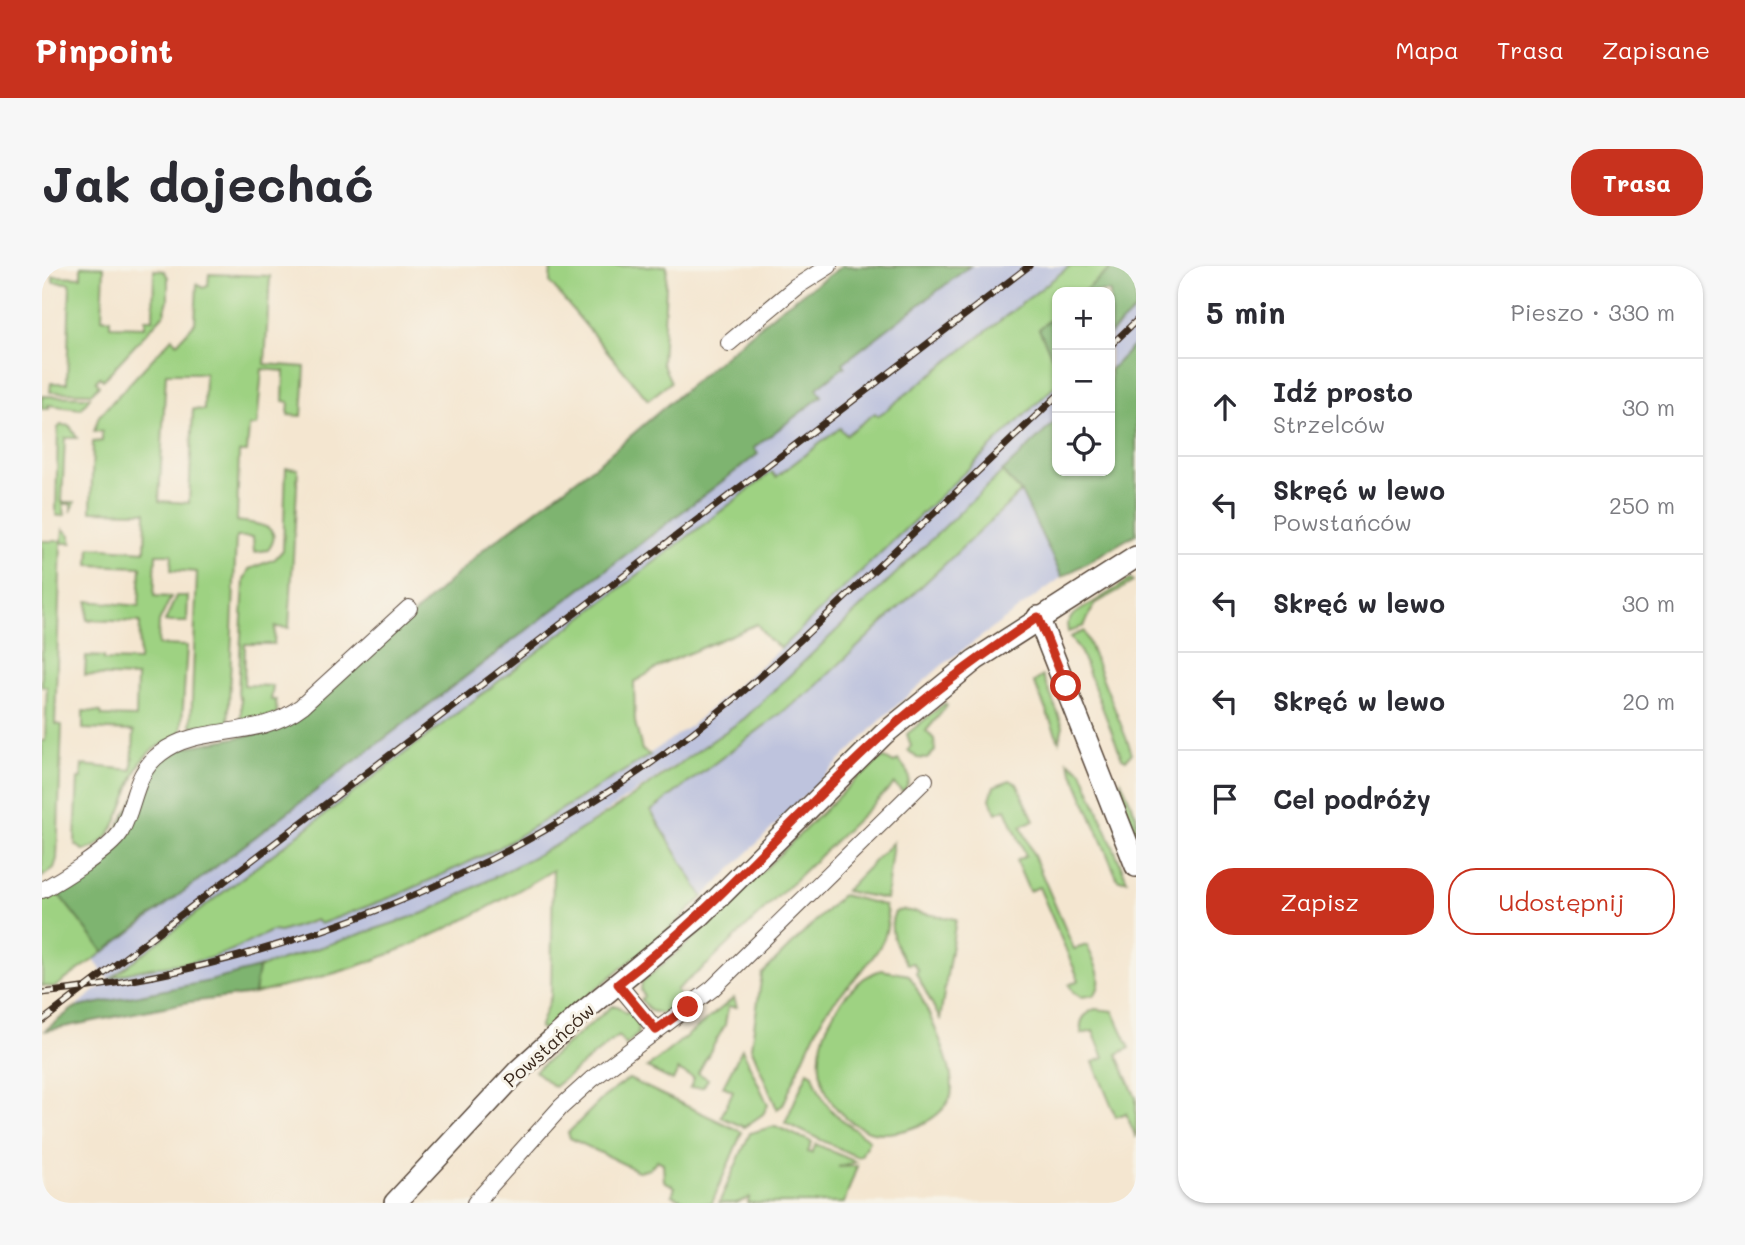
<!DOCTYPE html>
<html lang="pl">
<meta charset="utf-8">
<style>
body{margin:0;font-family:Mali,sans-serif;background:#f7f7f7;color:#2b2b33}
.controls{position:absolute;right:21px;top:21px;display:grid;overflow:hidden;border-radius:14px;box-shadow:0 2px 5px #0004}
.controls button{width:63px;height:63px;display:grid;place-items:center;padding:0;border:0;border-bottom:2px solid #e1e1e2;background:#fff;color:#2b2b33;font:35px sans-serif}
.stop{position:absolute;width:21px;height:21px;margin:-16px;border:5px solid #c8321e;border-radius:50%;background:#fff}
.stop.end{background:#c8321e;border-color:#fff;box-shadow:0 2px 7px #0008}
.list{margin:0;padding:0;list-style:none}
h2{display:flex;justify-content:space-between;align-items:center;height:91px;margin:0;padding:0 28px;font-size:30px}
h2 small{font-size:23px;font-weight:400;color:#7c7c81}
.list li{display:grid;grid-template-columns:46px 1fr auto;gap:21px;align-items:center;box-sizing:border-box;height:98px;padding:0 28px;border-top:2px solid #e1e1e2}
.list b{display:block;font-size:26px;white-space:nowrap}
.list p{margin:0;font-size:23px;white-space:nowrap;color:#7c7c81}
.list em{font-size:23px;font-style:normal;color:#7c7c81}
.actions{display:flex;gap:14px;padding:21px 28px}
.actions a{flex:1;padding:16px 0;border:2px solid #c8321e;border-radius:28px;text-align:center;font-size:24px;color:#c8321e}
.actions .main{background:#c8321e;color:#fff}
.icon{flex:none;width:38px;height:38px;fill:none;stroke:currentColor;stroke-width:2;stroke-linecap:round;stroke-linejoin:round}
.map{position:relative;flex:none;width:1094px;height:937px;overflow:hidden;border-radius:28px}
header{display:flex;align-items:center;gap:42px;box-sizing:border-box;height:98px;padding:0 35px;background:#c8321e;color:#fff}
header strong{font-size:33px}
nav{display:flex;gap:38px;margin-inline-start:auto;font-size:24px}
.intro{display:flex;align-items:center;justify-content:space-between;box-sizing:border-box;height:168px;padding:0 42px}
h1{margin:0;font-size:49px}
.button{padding:18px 32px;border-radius:28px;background:#c8321e;color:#fff;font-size:24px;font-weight:700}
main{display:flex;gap:42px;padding:0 42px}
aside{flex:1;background:#fff;border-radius:28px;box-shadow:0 2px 5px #0004}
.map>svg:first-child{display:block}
.industrial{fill:#bec3dd}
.green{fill:#9ed282;stroke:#6c7e50;stroke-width:2;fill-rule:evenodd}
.forest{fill:#7eb470;stroke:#5c6f47;stroke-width:2}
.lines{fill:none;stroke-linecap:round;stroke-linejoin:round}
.minor-casing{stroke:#574639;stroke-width:18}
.tertiary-casing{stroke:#574639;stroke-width:24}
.minor{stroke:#fff;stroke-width:16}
.tertiary{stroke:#fff;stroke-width:21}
.rail-casing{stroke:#3b2a1e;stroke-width:7}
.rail{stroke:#f7f3e8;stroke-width:4.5;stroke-dasharray:13;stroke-linecap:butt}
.route{stroke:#c8321e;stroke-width:9}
.labels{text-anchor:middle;stroke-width:6;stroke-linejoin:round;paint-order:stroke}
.street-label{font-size:19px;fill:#3b2a1e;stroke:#f7f3e8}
</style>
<header>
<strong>Pinpoint</strong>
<nav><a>Mapa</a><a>Trasa</a><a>Zapisane</a></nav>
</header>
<div class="intro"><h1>Jak dojechać</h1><a class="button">Trasa</a></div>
<main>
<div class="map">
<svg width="1094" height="937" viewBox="0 0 1094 937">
<rect width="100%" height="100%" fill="#f7f3e8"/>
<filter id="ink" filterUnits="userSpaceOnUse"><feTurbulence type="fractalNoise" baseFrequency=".0143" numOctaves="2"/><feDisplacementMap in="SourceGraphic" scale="14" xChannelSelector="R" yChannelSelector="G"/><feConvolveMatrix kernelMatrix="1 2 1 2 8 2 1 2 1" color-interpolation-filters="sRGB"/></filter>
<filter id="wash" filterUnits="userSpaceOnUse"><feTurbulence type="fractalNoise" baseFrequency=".00686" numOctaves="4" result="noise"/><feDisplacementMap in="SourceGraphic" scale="28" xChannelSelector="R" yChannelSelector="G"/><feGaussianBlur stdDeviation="1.57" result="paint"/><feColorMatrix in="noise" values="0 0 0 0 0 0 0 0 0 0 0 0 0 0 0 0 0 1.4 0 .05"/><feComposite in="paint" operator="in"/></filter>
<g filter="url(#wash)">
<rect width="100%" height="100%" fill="#f4e6d0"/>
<!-- industrial -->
<g class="industrial">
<path d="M 928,0 L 1028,0 L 836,150 L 833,147 L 804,169 L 798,162 L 733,211 L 729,207 L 71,710 L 174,690 L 230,665 L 238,666 L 326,641 L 455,583 L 566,516 L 647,461 L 739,382 L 1015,118 L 1015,154 L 703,452 L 516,578 L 385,646 L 280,683 L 168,715 L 32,742 L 67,714 L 52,694 L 715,188 L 711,182 L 780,130 L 774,122 L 803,101 L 801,97 Z"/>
<path d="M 1094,43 L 1094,77 L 1068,104 L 1068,68 Z"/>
<path d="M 979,226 L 1020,311 L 899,400 L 844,449 L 661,631 L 608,545 L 770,424 Z"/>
</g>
<!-- green -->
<g class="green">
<path d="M 39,0 L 62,1 L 60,52 L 68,53 L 68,60 L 103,61 L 103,53 L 111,53 L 112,4 L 122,5 L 126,11 L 126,34 L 122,48 L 61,114 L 58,111 L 54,115 L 57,119 L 50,127 L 8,126 L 9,117 L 25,117 L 28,17 L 11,16 L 11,10 L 39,11 Z"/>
<path d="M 509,0 L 625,0 L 620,97 L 629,116 L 606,134 L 508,17 Z"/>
<path d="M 1028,0 L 1072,0 L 1041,26 L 1015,26 L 1015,48 L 997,63 L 1015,101 L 1015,118 L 739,382 L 726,373 L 715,358 L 624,397 L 592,416 L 593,456 L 600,484 L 608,489 L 455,583 L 358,628 L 278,658 L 274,654 L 238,666 L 230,665 C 206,676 180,691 154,695 C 125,700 96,702 68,713 L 730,206 L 734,211 L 798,162 L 804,169 L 833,147 L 836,150 Z"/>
<path d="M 167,8 L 228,10 L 223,98 L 263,101 L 260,150 L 246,149 L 247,136 L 241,135 L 242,105 L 220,103 L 215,160 L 207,160 L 205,186 L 197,186 L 195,255 C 211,257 245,259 226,284 L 212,286 L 211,271 L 194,271 L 186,462 L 159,466 L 159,459 L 149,460 L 155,306 L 129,304 L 130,288 L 114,288 L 112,330 L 129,331 L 117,356 L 116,379 L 145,380 L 139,471 C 126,476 111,480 102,492 C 83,515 79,582 41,584 L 34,579 L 33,573 L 36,513 L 39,513 L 40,499 L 90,504 L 92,465 L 41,463 L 41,445 L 59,446 L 60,450 L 94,451 L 95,411 L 43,409 L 44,390 L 62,391 L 62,394 L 97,395 L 98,356 L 45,354 L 46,335 L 97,340 L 99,301 L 47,299 L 48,281 L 103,285 L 104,246 L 49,245 L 51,176 L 60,175 L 60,166 L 52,165 L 57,150 L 130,72 L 135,77 L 153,57 L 155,18 L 161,22 L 166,20 ZM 124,107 L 163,107 L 162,144 L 151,143 L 147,237 L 117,235 Z"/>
<path d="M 0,130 L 48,131 L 39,143 L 6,139 L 7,143 L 0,143 Z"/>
<path d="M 19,159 L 28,160 L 35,172 L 23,172 L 20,236 L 33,236 L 29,246 L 29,238 L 21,238 L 23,249 L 16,250 L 14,249 L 16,162 Z"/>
<path d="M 244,202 L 256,203 L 247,362 L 233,361 L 232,378 L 203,378 L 202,419 L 231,420 L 229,434 L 234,434 L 235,448 L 199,460 L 199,434 L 196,427 L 202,314 L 207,303 L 233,293 L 241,284 Z"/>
<path d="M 960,206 L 979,226 L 770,424 L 609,545 L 661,631 L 622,668 L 503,764 L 497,762 L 509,730 L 511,604 C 452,640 392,672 327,696 C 290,710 251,718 212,728 L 216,702 L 385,646 L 516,578 L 578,539 L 703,452 Z"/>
<path d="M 21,263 L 28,269 L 30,277 L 19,277 L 13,458 L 20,459 L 15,593 L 12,602 L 0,611 L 0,475 L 3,475 L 5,421 L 0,420 L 0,275 L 20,275 Z"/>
<path d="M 1089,313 L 1091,316 L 1053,338 L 1042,360 L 1026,366 L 1025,358 L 1031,349 Z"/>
<path d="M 134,330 L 146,330 L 145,356 L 123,356 Z"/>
<path d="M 1042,365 L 1090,487 L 1084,494 L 1080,492 L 1039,387 L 1028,371 Z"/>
<path d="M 1001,410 L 1021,460 L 1017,475 L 992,416 Z"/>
<path d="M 903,437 L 905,440 L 884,465 L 892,473 L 893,485 L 885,493 L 875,492 L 866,484 L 869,480 L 865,468 Z"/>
<path d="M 843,492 L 852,497 L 856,494 C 866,504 872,513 861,526 L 852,518 L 667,697 L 634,724 L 641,735 L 622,748 L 609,745 L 599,734 L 602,730 L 599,724 L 600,716 L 660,665 L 833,494 Z"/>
<path d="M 1026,495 L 1040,505 L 1085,614 L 1076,614 Z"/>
<path d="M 968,514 L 975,518 L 992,554 L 979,560 L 1032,683 L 1045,679 C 1051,695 1065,714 1052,729 L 1040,731 L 1032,727 L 1027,719 L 1037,714 L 997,621 L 987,625 L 974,595 L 984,590 L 964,543 L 954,547 L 948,533 L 952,520 Z"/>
<path d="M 1079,515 L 1094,549 L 1094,571 L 1077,523 Z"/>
<path d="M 851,576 L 844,633 L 803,625 Z"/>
<path d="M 14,625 L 62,686 L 13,721 L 0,720 L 0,631 Z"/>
<path d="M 800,629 L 842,639 C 861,679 799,720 782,749 C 766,778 754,810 741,839 L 735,843 L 709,781 L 720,708 Z"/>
<path d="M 861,644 L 914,653 L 898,753 L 874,707 L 876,704 L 871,697 L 865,698 C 855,683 844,663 853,646 Z"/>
<path d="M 839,704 L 867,709 L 872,717 C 884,741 911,796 910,822 C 909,855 851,875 824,864 C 780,845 767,797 787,756 C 797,735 816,711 839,704 Z"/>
<path d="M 692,732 L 695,741 L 686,741 L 683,759 L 656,807 L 666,813 L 661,821 L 648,822 L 652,812 L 636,804 L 631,815 L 605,802 Z"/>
<path d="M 570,740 L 576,740 L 584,747 L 588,744 L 597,756 L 596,768 L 584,779 L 576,770 L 512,821 L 493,805 Z"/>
<path d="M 1053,743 L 1071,745 L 1088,782 L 1075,788 L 1094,832 L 1094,872 L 1084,847 L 1074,851 L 1051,796 L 1062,792 L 1051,765 L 1040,768 C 1036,756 1042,748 1053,743 Z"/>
<path d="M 700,783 L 726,839 L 721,848 L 702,861 L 679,851 L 691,825 L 681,820 Z"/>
<path d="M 766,805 L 771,808 C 782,845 797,852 827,874 L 819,890 L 815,891 L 743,857 Z"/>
<path d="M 587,813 L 700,866 L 670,937 L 648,937 L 630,929 L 633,921 L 622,915 L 621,897 L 615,894 L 607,903 L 596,905 L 528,872 L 526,867 L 562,831 Z"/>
<path d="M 733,860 L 770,876 L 766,886 L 770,887 L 774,878 L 814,896 L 796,901 L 815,900 L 802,937 L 706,937 L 707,932 L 694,937 L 677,937 L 708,867 Z"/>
</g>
<!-- forest -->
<g class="forest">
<path d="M 800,0 L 928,0 L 801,97 L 803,100 L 775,122 L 780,130 L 712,182 L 716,188 L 62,686 L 14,625 L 57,594 L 111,500 L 139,482 L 225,466 L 269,439 L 331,386 L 442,283 L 559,195 L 738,43 Z"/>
<path d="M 1072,0 L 1094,0 L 1094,43 L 1068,68 L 1068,26 L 1041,26 Z"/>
<path d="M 1015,48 L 1015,101 L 997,63 Z"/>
<path d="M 1094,77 L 1094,268 L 1020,311 L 979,226 L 960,206 L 1015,154 L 1015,205 L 1068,205 L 1068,104 Z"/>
<path d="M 216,702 L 212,728 L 147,736 L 2,765 L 32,742 L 168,715 Z"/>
</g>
</g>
<g filter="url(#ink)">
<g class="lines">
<!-- minor casing -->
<g class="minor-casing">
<g id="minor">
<path d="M 687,77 L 754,21 L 787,0"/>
<path d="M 0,624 C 19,614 67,584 78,567 C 94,539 91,507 119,487 C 157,457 215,475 260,440 L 367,342"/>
<path d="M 576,718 L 614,764"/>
<path d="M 433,937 L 519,841 L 550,813 L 670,723 L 883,514"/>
</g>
</g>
<!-- tertiary casing -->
<g class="tertiary-casing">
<g id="tertiary">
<path d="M 996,351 L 1094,600"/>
<path d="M 353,937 L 477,804 L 541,746 L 658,650 L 842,468 L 933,394 L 1094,291"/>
</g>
</g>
<!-- minor -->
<use href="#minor" class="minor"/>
<!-- tertiary -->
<use href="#tertiary" class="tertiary"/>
<!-- rail casing -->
<g class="rail-casing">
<g id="rail">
<path d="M 1068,80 L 1094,55"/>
<path d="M 0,727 C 234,702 463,610 650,467 C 713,419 769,364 826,310 C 889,250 952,190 1015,130"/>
<path d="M 0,755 L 987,0"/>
</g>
</g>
<!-- rail -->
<use href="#rail" class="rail"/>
</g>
</g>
<g class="lines" filter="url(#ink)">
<!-- route -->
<path class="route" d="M 646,741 L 614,764 L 576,718 C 674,643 752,549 843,467 C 891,424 943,387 996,351 L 1024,420"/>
</g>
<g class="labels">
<!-- street labels -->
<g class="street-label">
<text transform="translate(507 779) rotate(-42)" y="7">Powstańców</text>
</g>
</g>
</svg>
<div class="controls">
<button>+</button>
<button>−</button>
<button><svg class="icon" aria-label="locate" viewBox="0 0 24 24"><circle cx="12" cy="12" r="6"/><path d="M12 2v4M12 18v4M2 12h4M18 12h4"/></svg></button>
</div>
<div class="stop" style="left:1024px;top:420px"></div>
<div class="stop end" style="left:646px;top:741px"></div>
</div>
<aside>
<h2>5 min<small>Pieszo · 330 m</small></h2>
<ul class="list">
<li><svg class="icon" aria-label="ahead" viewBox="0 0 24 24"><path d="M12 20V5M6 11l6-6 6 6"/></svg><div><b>Idź prosto</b><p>Strzelców</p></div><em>30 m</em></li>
<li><svg class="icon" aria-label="left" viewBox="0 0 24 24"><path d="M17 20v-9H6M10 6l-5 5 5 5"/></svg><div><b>Skręć w lewo</b><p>Powstańców</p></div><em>250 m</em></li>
<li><svg class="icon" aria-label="left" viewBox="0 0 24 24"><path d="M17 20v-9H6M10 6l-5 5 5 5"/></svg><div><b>Skręć w lewo</b></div><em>30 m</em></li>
<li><svg class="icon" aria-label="left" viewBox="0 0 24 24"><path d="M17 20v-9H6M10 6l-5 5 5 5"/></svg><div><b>Skręć w lewo</b></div><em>20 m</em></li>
<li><svg class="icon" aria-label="arrive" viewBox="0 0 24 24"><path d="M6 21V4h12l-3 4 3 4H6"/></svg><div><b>Cel podróży</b></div></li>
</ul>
<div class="actions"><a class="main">Zapisz</a><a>Udostępnij</a></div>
</aside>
</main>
